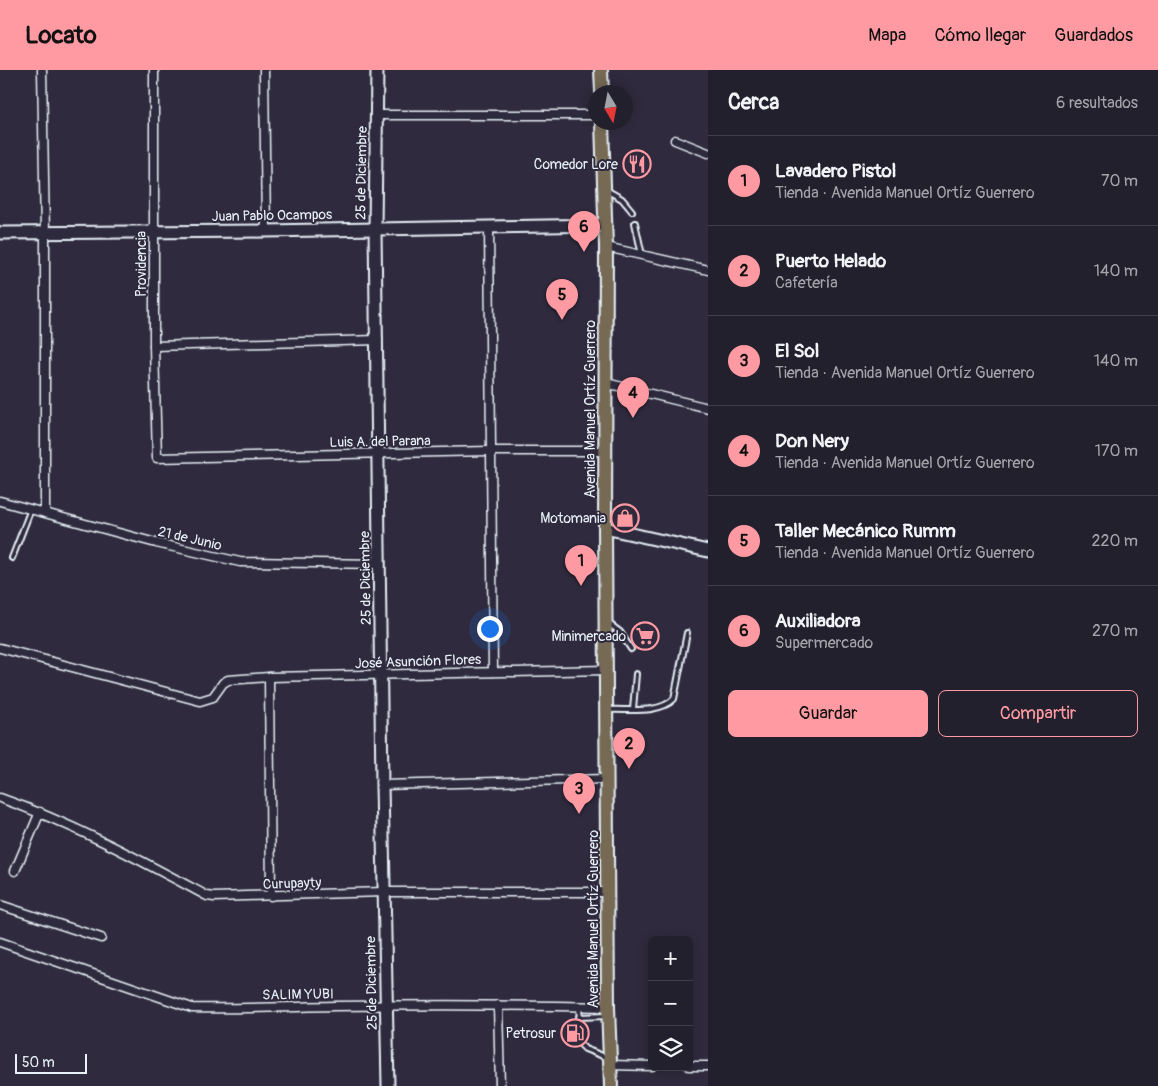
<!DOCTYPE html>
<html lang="es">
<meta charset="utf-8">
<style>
body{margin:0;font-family:Pangolin,sans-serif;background:#2f2d3a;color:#f1f3f6}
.controls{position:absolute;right:15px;bottom:15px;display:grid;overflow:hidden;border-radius:8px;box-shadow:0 2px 12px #0003}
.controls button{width:45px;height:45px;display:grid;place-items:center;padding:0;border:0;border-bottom:1px solid #403e4a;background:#23202e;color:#f1f3f6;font:25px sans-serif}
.compass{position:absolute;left:588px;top:15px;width:45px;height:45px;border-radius:50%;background:#23202e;box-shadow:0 2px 12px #0003;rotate:170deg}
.scale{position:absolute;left:15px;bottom:12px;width:72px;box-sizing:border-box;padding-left:5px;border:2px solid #e8f1f8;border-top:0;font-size:14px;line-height:18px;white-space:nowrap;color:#e8f1f8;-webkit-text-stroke:4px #2f2a3d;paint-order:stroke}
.you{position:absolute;left:489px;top:558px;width:18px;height:18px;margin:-12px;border:4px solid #fff;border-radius:50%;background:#1a73e8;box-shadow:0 0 0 8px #1a73e833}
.badge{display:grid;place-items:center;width:32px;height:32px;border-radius:50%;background:#ff9aa2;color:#111;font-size:16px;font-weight:700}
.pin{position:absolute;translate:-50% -41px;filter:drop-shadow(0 1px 2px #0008)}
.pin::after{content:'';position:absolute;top:26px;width:18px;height:15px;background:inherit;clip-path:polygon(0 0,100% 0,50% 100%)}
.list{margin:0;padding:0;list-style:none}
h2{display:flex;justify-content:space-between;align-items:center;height:65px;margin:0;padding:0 20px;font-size:21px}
h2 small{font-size:16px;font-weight:400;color:#a3a3aa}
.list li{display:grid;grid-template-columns:32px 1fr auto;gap:15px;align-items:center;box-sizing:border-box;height:90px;padding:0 20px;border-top:1px solid #403e4a}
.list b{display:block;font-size:19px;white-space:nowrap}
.list p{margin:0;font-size:16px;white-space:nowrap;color:#a3a3aa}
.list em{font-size:16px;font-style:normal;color:#a3a3aa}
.actions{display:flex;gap:10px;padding:15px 20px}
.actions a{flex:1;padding:11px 0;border:1px solid #ff9aa2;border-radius:8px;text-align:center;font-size:18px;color:#ff9aa2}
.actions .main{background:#ff9aa2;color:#111}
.icon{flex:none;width:28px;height:28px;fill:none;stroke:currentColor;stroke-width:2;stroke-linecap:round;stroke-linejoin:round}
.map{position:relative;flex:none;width:708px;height:1016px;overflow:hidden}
header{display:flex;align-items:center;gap:30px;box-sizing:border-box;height:70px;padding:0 25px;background:#ff9aa2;color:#111}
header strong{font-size:24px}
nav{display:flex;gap:28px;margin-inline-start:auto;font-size:18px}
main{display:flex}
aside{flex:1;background:#23202e}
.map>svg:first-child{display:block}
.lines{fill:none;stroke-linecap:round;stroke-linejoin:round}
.lane-casing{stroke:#e8f1f8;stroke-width:8}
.street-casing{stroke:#e8f1f8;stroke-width:11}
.secondary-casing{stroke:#e8f1f8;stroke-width:15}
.primary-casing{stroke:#e8f1f8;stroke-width:16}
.lane{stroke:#2f2a3d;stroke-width:4}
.street{stroke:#2f2a3d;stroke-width:8}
.secondary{stroke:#2f2a3d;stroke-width:11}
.primary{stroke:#766a54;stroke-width:12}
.labels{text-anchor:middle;stroke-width:4;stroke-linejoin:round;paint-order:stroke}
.poi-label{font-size:14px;fill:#e8f1f8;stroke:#2f2a3d;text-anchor:end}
.street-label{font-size:14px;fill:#e8f1f8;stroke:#2f2a3d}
</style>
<header>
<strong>Locato</strong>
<nav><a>Mapa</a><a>Cómo llegar</a><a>Guardados</a></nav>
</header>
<main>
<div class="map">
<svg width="708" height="1016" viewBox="0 0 708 1016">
<rect width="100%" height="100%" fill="#2f2a3d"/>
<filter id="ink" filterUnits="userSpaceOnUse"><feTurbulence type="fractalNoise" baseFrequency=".02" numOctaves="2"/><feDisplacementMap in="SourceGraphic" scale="10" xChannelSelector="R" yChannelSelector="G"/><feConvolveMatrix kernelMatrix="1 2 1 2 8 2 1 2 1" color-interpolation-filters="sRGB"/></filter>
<g filter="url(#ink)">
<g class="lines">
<!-- lane casing -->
<g class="lane-casing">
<g id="lane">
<path d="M 608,121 L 622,129 L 632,141"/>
<path d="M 635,153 L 642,185"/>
<path d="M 12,488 L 31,439"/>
<path d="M 608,553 L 620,562 L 631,579"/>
<path d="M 633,639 L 636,604"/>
<path d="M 609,640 C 629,639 659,644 674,629 L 687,563"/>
<path d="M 579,936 L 580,951"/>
<path d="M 579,947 L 606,946"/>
<path d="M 581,975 L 585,979 L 608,988"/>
</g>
</g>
<!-- street casing -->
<g class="street-casing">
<g id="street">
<path d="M 42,0 L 45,163 L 45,442"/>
<path d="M 154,0 L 154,276 L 157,388 L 490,381 L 605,381"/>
<path d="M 264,0 L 266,161"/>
<path d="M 377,45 L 596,45"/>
<path d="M 675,70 L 708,83"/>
<path d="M 489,157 L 493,602"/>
<path d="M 606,177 L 708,200"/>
<path d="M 154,276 L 378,270"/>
<path d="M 606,313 L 708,338"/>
<path d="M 0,431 L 156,473 L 240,492 L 379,494"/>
<path d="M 0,578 L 200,631 L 213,627 L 223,613 L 228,610 L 269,607 L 606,600"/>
<path d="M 269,607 L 271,826"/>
<path d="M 382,715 L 607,709"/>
<path d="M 0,728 C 72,753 140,790 207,826 L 214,827 L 384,822 L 607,822"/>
<path d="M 15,801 L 40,742"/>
<path d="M 0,835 L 101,868"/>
<path d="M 0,872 L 192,938 C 239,939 286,937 334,936 C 425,935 517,935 608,937"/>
<path d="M 498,935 L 500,1016"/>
<path d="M 610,995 L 652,996"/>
<path d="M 689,996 L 708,996"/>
</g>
</g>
<!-- secondary casing -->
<g class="secondary-casing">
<g id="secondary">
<path d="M 377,0 L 375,159 L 382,715 L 388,1016"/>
<path d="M 0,163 L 266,161 L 605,155"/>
<path d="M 605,458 L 708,481"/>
</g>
</g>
<!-- primary casing -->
<g class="primary-casing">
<g id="primary">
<path d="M 601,0 L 602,22"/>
<path d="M 602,52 L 606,177 L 605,458 L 608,937 L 611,1016"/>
</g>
</g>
<!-- lane -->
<use href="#lane" class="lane"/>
<!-- street -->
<use href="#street" class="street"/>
<!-- secondary -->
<use href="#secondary" class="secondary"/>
<!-- primary -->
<use href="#primary" class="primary"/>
</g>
</g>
<!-- icons -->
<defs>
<g id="restaurant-ring" transform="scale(1.4375)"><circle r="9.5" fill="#2f2a3d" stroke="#ff9aa2" stroke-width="1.5"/><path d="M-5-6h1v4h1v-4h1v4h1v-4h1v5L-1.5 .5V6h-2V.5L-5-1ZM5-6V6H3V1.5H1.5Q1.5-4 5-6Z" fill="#ff9aa2"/></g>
<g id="shop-ring" transform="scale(1.4375)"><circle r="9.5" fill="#2f2a3d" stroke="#ff9aa2" stroke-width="1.5"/><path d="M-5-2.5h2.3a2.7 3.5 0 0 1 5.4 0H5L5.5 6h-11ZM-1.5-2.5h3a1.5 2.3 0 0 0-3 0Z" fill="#ff9aa2"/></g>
<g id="supermarket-ring" transform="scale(1.4375)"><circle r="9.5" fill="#2f2a3d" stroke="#ff9aa2" stroke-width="1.5"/><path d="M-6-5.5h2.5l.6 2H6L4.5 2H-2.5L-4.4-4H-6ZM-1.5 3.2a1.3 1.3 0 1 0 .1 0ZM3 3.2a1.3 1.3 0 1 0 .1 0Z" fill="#ff9aa2"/></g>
<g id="fuel-ring" transform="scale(1.4375)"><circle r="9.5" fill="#2f2a3d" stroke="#ff9aa2" stroke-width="1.5"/><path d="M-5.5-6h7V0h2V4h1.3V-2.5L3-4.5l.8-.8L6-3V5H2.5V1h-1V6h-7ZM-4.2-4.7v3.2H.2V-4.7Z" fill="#ff9aa2"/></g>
</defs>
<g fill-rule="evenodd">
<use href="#restaurant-ring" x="637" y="94"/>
<use href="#shop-ring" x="625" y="448"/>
<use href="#supermarket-ring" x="645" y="566"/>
<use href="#fuel-ring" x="575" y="963"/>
</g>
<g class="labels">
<!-- poi labels -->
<g class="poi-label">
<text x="618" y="99">Comedor Lore</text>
<text x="606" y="453">Motomania</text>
<text x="626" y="571">Minimercado</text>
<text x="556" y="968">Petrosur</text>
</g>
<!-- street labels -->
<g class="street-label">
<text transform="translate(361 103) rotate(-89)" y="5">25 de Diciembre</text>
<text transform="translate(272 145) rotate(-1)" y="5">Juan Pablo Ocampos</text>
<text transform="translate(141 194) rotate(-90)" y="5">Providencia</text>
<text transform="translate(590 339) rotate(-90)" y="5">Avenida Manuel Ortíz Guerrero</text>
<text transform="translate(380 371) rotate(-1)" y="5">Luis A. del Parana</text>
<text transform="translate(190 468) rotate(13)" y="5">21 de Junio</text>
<text transform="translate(365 508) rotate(-91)" y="5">25 de Diciembre</text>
<text transform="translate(418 591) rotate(-2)" y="5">José Asunción Flores</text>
<text transform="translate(292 813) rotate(-2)" y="5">Curupayty</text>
<text transform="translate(593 849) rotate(-90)" y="5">Avenida Manuel Ortíz Guerrero</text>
<text transform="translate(371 913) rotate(-91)" y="5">25 de Diciembre</text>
<text transform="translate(298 924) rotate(-1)" y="5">SALIM YUBI</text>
</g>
</g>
</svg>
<div class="controls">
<button>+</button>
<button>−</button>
<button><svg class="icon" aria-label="layers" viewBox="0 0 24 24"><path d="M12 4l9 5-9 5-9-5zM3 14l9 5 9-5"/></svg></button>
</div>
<svg class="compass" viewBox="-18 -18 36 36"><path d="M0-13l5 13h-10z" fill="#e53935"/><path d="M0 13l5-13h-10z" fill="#a3a3aa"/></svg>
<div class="scale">50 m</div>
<div class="you"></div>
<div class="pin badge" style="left:581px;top:516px">1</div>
<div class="pin badge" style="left:629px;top:699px">2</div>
<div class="pin badge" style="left:579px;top:744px">3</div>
<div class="pin badge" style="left:633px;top:348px">4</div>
<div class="pin badge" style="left:562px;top:250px">5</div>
<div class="pin badge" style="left:584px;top:182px">6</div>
</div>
<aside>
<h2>Cerca<small>6 resultados</small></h2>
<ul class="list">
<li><span class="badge">1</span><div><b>Lavadero Pistol</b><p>Tienda · Avenida Manuel Ortíz Guerrero</p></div><em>70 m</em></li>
<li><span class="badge">2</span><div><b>Puerto Helado</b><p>Cafetería</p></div><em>140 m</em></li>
<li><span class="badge">3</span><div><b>El Sol</b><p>Tienda · Avenida Manuel Ortíz Guerrero</p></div><em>140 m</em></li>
<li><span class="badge">4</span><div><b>Don Nery</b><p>Tienda · Avenida Manuel Ortíz Guerrero</p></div><em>170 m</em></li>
<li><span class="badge">5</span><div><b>Taller Mecánico Rumm</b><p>Tienda · Avenida Manuel Ortíz Guerrero</p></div><em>220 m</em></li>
<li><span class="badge">6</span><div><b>Auxiliadora</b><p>Supermercado</p></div><em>270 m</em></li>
</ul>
<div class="actions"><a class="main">Guardar</a><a>Compartir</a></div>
</aside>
</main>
